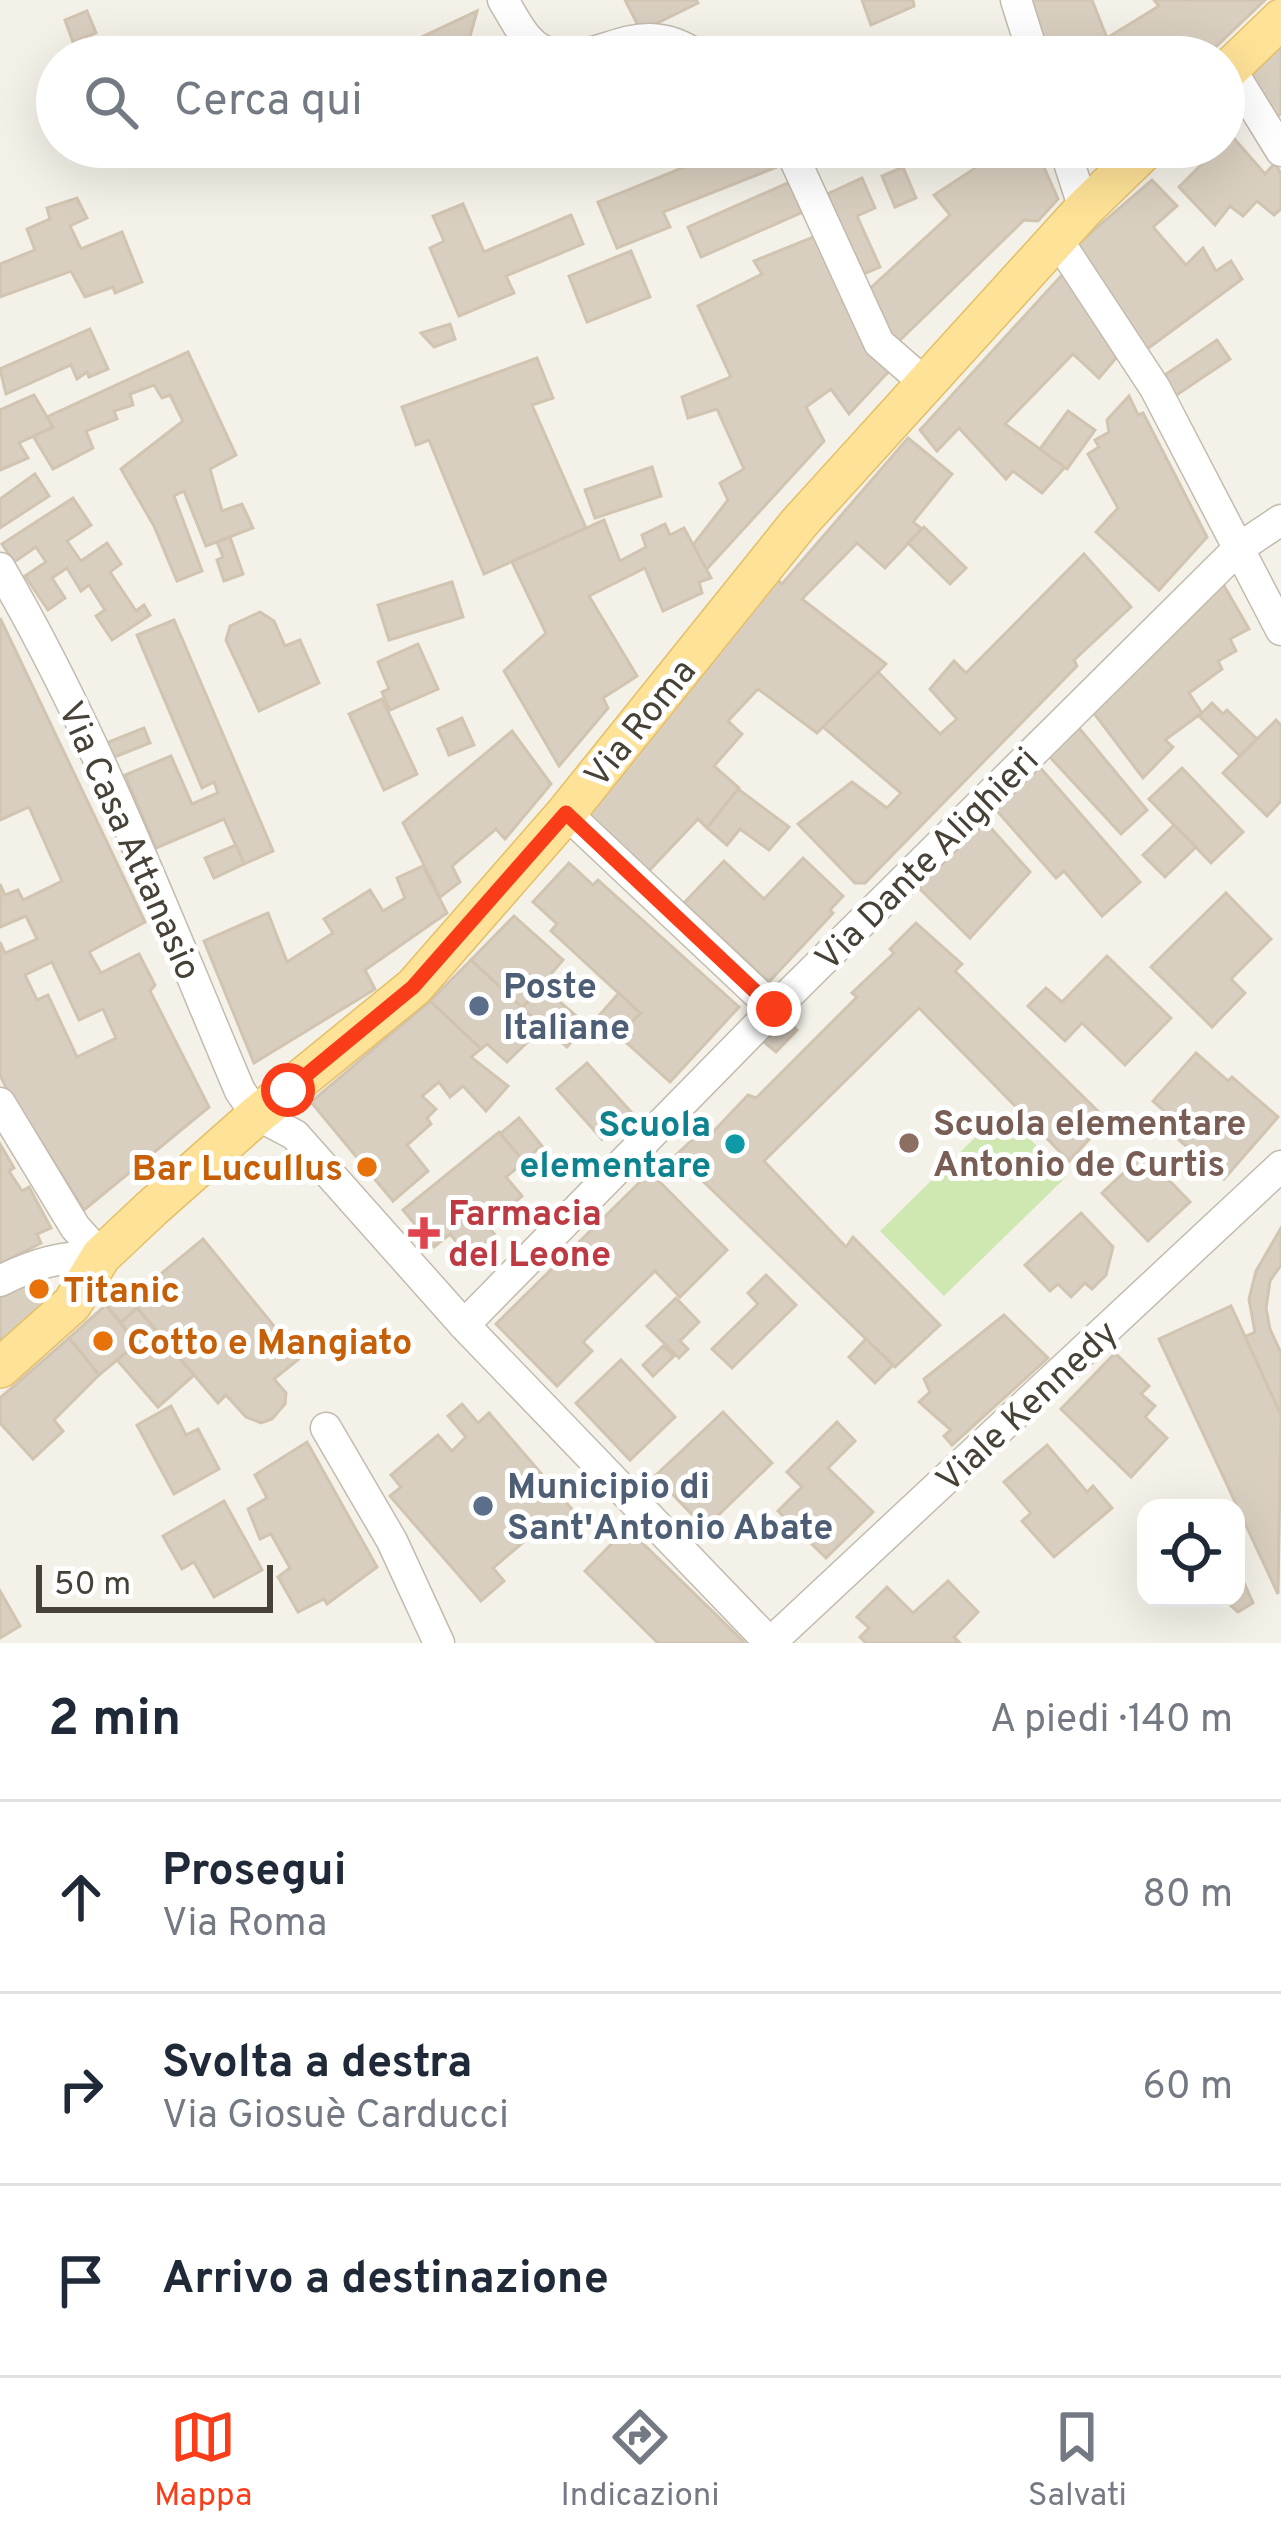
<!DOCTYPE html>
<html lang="it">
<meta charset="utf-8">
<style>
body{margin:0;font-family:Overpass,sans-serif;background:#f2f2f3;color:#1f2937}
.controls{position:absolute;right:36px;bottom:36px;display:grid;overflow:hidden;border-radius:24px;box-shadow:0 12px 48px #0002}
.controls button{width:108px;height:108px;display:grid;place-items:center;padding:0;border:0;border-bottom:3px solid #e0e1e3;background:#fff;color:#1f2937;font:60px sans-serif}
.scale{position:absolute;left:36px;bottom:30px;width:237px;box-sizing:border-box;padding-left:12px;border:6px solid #484137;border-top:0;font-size:33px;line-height:42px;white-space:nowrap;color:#484137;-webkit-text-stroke:9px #fff;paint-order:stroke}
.stop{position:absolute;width:36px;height:36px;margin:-27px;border:9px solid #fa3d19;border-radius:50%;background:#fff}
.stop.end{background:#fa3d19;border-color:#fff;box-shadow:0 3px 12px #0008}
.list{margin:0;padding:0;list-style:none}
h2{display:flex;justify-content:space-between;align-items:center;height:156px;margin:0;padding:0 48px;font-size:51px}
h2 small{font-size:39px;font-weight:400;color:#747a83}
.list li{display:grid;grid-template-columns:78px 1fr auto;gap:36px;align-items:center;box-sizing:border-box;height:192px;padding:0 48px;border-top:3px solid #e0e1e3}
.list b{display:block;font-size:45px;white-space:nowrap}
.list p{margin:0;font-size:39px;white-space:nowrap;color:#747a83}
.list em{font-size:39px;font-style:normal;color:#747a83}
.icon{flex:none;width:66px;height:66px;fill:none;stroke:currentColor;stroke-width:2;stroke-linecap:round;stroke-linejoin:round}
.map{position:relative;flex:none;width:1281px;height:1643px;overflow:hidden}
.search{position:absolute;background:#fff;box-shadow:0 12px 48px #0002;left:36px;right:36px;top:36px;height:132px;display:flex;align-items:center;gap:30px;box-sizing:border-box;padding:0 42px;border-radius:66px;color:#747a83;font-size:45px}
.sheet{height:732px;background:#fff}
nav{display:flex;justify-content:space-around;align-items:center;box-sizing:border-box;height:168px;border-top:3px solid #e0e1e3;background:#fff;font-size:33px;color:#747a83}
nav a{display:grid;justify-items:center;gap:6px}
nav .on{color:#fa3d19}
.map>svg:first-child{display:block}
.green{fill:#cfe8b1}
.building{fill:#d9cfc0;stroke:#d1c4b1;stroke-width:3;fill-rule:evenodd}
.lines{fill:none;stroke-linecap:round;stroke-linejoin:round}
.minor-casing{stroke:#c3bbae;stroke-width:33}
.major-casing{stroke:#e4bf66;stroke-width:42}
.minor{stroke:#fff;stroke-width:30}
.major{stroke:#fee297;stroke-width:39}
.route{stroke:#fa3d19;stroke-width:15}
.service-dot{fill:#5c6f8a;stroke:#fff;stroke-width:4.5}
.education-dot{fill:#8d6e63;stroke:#fff;stroke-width:4.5}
.culture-dot{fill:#0f9aa8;stroke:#fff;stroke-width:4.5}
.food-dot{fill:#e8710a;stroke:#fff;stroke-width:4.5}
.health-dot{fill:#e0444e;stroke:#fff;stroke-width:4.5}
.labels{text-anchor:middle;stroke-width:10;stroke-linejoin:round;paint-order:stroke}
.street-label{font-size:36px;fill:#484137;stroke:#fff}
.service-label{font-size:36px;font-weight:bold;fill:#4e5e75;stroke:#fff;text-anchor:start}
.education-label{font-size:36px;font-weight:bold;fill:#785e54;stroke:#fff;text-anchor:start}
.culture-label{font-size:36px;font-weight:bold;fill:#0d838f;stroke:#fff;text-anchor:end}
.food-label{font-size:36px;font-weight:bold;fill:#c56008;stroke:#fff;text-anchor:start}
.health-label{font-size:36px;font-weight:bold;fill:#be3a42;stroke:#fff;text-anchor:start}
</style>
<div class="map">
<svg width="1281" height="1643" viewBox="0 0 1281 1643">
<rect width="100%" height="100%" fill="#f4f1e8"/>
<!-- green -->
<path class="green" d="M 1002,1111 L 1067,1176 L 944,1296 L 880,1231 Z"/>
<!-- building -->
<g class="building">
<path d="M 625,0 L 696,0 L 698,3 L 641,31 Z"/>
<path d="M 862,0 L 913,0 L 914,6 L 871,25 Z"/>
<path d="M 1028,0 L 1092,0 L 1107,38 L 1159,6 L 1154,0 L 1265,0 L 1205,57 L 1047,57 Z"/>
<path d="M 87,11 L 96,33 L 73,42 L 65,20 Z"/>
<path d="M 477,11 L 466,51 L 454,57 L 379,57 Z"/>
<path d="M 511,36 L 520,57 L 490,57 L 486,47 Z"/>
<path d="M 1281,46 L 1281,114 L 1273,119 L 1250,74 Z"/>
<path d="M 1231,135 L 1265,174 L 1275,163 L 1281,174 L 1281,209 L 1274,215 L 1257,201 L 1243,216 L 1230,206 L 1215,225 L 1179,187 L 1219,147 L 1224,147 Z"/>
<path d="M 734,147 L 775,147 L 782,165 L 663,212 L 670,227 L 617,248 L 598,202 Z"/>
<path d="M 974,147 L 1035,147 L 1058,199 L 1038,221 L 1024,220 L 894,346 L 862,296 L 950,215 L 934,195 L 980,165 Z"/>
<path d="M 903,167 L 916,198 L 895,207 L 882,176 Z"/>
<path d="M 862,178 L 875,208 L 857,216 L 880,267 L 859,276 L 823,196 Z"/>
<path d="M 1152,180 L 1177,206 L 1153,227 L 1186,265 L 1203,248 L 1216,271 L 1231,261 L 1242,279 L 1143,352 L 1073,248 Z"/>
<path d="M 792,181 L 805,211 L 701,257 L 688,227 Z"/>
<path d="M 77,198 L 87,218 L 70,226 L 81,249 L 122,232 L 142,282 L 115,293 L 113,287 L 85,297 L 71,271 L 0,297 L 0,264 L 35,250 L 27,229 L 50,219 L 47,208 Z"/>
<path d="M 463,204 L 484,252 L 571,215 L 583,244 L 506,276 L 514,293 L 459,316 L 430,248 L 444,241 L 433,216 Z"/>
<path d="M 821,234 L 850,298 L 843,302 L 893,367 L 849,414 L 831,389 L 806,407 L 824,441 L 706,570 L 693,545 L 728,500 L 720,483 L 744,469 L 717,409 L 688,418 L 682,397 L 731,377 L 698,306 L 762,274 L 754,261 Z"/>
<path d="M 631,251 L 650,297 L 587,322 L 569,276 Z"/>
<path d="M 1063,274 L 1117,357 L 1099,378 L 1073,354 L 1005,424 L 1065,467 L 1042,493 L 1013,471 L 1006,479 L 959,428 L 937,451 L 920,430 Z"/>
<path d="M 450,324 L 455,339 L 434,347 L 421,333 Z"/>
<path d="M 90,329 L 108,369 L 89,377 L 87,372 L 77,379 L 71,365 L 6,394 L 0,369 Z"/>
<path d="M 1217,340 L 1230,359 L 1175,396 L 1162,377 Z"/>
<path d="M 188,352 L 236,455 L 210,469 L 222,511 L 242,504 L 253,528 L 206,546 L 184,491 L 174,496 L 202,571 L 177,581 L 154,526 L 121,469 L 183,421 L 170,395 L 162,398 L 154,385 L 130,394 L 133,405 L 114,411 L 117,419 L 86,431 L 93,448 L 53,469 L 33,436 L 53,427 L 47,417 Z"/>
<path d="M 537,358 L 553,398 L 532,405 L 586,528 L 484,574 L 429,440 L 416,445 L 402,407 Z"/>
<path d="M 34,395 L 53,427 L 19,443 L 28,458 L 0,470 L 0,410 Z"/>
<path d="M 1129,396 L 1138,415 L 1143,413 L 1207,537 L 1159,590 L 1096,532 L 1118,508 L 1088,454 L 1099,447 L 1095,440 L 1109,432 L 1107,420 Z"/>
<path d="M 1068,411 L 1095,430 L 1067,469 L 1040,449 Z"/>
<path d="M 908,438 L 952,474 L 913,522 L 922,529 L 885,568 L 857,543 L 802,599 L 886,664 L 817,733 L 758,689 L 728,721 L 742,734 L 714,766 L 739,788 L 707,828 L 698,819 L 648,872 L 584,818 L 774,577 L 782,584 Z"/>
<path d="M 652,467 L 661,496 L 595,518 L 585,490 Z"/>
<path d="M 35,474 L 49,496 L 0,528 L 0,499 Z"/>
<path d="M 73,498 L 91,525 L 67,541 L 81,561 L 107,543 L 121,564 L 110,572 L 136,611 L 144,605 L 150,615 L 112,640 L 96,616 L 105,610 L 89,585 L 81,591 L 67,568 L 52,578 L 65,598 L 48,610 L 25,576 L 46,562 L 36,547 L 14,562 L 2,544 Z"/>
<path d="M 604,520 L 620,561 L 646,547 L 642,535 L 665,524 L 670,535 L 684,528 L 711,578 L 699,582 L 702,593 L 663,611 L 645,568 L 589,596 L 637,676 L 603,698 L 608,708 L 559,766 L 504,671 L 546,633 L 512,562 Z"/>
<path d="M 924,527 L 966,568 L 950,584 L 908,543 Z"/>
<path d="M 230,537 L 243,574 L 224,581 L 217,560 L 223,557 L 217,542 Z"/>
<path d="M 1084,554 L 1131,607 L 1074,660 L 1077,666 L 865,883 L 855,883 L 798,824 L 852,782 L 887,808 L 901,793 L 823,727 L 878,672 L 940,734 L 957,719 L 930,689 L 954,661 L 966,673 Z"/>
<path d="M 452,582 L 463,617 L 389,640 L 378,605 Z"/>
<path d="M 1223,584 L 1249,629 L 1230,639 L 1236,651 L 1218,661 L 1222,669 L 1189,693 L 1202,713 L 1165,740 L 1173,747 L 1143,778 L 1093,712 Z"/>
<path d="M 260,612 L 274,621 L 285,646 L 300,640 L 319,683 L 259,711 L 226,640 L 230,626 Z"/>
<path d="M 0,618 L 145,922 L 89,952 L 101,973 L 139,954 L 155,985 L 150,991 L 209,1107 L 84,1210 L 34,1130 L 28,1134 L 0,1075 L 0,942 L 5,953 L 37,939 L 26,916 L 0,927 L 0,884 L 5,895 L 18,890 L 23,900 L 62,881 L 29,807 L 0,820 ZM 52,962 L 79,1020 L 103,1009 L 116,1038 L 77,1057 L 48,995 L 37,1000 L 25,975 Z"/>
<path d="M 174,620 L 273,851 L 244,864 L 224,819 L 156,848 L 125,775 L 171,756 L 192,804 L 218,793 L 214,782 L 202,788 L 137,635 Z"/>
<path d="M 418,644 L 438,689 L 390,710 L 382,692 L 389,689 L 378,662 Z"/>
<path d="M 382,699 L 417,774 L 384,790 L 349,714 Z"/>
<path d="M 1212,703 L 1223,714 L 1227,710 L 1257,739 L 1240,756 L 1199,716 Z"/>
<path d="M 462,718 L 474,745 L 449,755 L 438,729 Z"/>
<path d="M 1276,720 L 1281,725 L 1281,801 L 1267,816 L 1223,773 Z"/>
<path d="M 144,728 L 150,743 L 112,758 L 106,743 Z"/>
<path d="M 1079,728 L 1147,810 L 1121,834 L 1049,756 Z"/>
<path d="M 512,731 L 551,784 L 505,839 L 496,829 L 452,866 L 460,882 L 440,897 L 403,823 Z"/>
<path d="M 1037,764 L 1140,882 L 1102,916 L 1064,871 L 1056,878 L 991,804 Z"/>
<path d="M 1182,768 L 1243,832 L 1211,863 L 1149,799 Z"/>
<path d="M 738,789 L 789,827 L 769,850 L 740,829 L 727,845 L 707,828 Z"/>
<path d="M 982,818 L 1030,872 L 970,938 L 919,888 Z"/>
<path d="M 1174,825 L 1196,847 L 1165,877 L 1143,855 Z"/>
<path d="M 236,845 L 244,864 L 214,878 L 205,858 Z"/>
<path d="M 803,858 L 843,896 L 830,910 L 833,913 L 769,982 L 684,903 L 724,861 L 764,899 Z"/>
<path d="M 569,863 L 593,885 L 598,880 L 739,1007 L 670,1082 L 619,1036 L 640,1013 L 551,931 L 557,924 L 533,902 Z"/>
<path d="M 423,866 L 447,913 L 365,970 L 375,989 L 254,1063 L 204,941 L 268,913 L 287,962 L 333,933 L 324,919 L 370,890 L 383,911 L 405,898 L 397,878 Z"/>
<path d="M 1226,893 L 1271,939 L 1231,979 L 1245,993 L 1212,1027 L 1151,967 Z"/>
<path d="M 514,916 L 563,960 L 522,1008 L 471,960 Z"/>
<path d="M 916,923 L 962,964 L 955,971 L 1107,1120 L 1069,1161 L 919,1008 L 764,1161 L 846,1247 L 853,1237 L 940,1325 L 895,1367 L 676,1155 L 705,1128 L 713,1132 L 748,1095 L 756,1098 L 857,997 L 852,993 L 894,953 L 890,949 Z"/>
<path d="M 1107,956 L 1171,1018 L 1125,1065 L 1082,1023 L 1065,1041 L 1028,1006 L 1046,988 L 1062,1002 Z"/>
<path d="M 471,960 L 543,1027 L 507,1062 L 487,1044 L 481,1049 L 430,1001 Z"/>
<path d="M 541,986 L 587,1025 L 567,1047 L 522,1008 Z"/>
<path d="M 619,993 L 640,1013 L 618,1037 L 597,1018 Z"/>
<path d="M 430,1001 L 481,1049 L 471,1057 L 508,1086 L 486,1111 L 463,1086 L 450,1097 L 439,1082 L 422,1096 L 436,1109 L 427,1118 L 431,1124 L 407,1145 L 428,1171 L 393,1201 L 311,1102 Z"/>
<path d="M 783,1017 L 797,1030 L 776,1052 L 762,1040 Z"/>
<path d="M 1196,1053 L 1228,1081 L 1232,1077 L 1278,1117 L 1224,1179 L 1178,1139 L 1186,1130 L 1153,1101 Z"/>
<path d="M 587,1063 L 631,1112 L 602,1139 L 557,1089 Z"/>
<path d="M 519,1118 L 542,1146 L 523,1161 L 500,1134 Z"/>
<path d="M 499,1132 L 524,1162 L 506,1177 L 522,1196 L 487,1225 L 495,1235 L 469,1257 L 450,1234 L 434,1247 L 403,1210 Z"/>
<path d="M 0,1144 L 14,1168 L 9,1171 L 22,1191 L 29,1187 L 51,1228 L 37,1234 L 41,1243 L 0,1264 Z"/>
<path d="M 1144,1154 L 1190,1202 L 1148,1241 L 1102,1193 Z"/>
<path d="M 650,1172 L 727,1250 L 680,1297 L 655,1271 L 583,1342 L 592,1351 L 557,1386 L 496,1324 Z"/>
<path d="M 1081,1213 L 1113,1247 L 1106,1275 L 1092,1289 L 1085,1283 L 1071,1297 L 1058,1284 L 1050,1291 L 1025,1265 Z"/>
<path d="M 1281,1228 L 1281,1265 L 1270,1281 L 1266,1308 L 1270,1329 L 1281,1353 L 1281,1415 L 1244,1337 L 1255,1332 L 1249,1299 L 1256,1271 Z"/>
<path d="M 203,1239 L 300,1358 L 274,1379 L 286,1393 L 285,1404 L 272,1419 L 261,1423 L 246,1417 L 226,1395 L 218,1403 L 137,1308 L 121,1323 L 106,1305 L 126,1288 L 133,1297 Z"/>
<path d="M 766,1275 L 796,1305 L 732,1368 L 712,1349 L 758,1304 L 748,1293 Z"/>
<path d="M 25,1277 L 39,1278 L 51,1293 L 45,1306 L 0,1345 L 0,1297 Z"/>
<path d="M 676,1298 L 699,1322 L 680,1341 L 688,1349 L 679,1358 L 647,1326 Z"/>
<path d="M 106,1305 L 137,1344 L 99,1375 L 69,1338 Z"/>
<path d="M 1231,1306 L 1281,1415 L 1278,1594 L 1159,1339 Z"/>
<path d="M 137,1308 L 194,1375 L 158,1407 L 117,1360 L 137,1344 L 121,1323 Z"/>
<path d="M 1004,1315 L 1048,1358 L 952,1445 L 944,1436 L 951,1430 L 919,1402 L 930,1392 L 924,1379 Z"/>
<path d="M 69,1338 L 99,1375 L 54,1420 L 63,1431 L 33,1459 L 0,1423 L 0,1398 Z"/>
<path d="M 866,1339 L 893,1365 L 875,1383 L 849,1357 Z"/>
<path d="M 663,1346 L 674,1356 L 653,1376 L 643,1365 Z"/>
<path d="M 1115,1353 L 1149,1386 L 1141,1394 L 1155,1406 L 1145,1417 L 1167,1438 L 1131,1477 L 1061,1409 Z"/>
<path d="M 621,1360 L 675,1417 L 630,1460 L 576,1403 Z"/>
<path d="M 462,1404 L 478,1423 L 489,1413 L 577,1515 L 556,1533 L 547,1522 L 493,1568 L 504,1581 L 481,1601 L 390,1496 L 401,1487 L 391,1475 L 438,1435 L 452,1451 L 466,1437 L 448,1416 Z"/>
<path d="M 171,1406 L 186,1435 L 198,1429 L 219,1469 L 174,1494 L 137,1425 Z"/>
<path d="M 723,1412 L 772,1463 L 705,1528 L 655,1476 Z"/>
<path d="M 837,1422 L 855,1441 L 828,1468 L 873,1512 L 826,1558 L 778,1511 L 802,1487 L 787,1472 Z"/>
<path d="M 307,1442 L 377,1567 L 327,1604 L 324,1599 L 298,1612 L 278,1577 L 290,1568 L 271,1534 L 260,1539 L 248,1509 L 267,1498 L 255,1475 Z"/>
<path d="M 1047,1445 L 1087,1492 L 1093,1486 L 1112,1508 L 1054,1557 L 1022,1521 L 1031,1513 L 1004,1482 Z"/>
<path d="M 224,1501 L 262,1570 L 214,1597 L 194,1562 L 182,1569 L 163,1536 Z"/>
<path d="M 627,1528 L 745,1643 L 658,1643 L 585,1571 Z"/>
<path d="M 1236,1565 L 1253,1603 L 1238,1612 L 1222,1598 L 1236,1598 Z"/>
<path d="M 948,1581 L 978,1612 L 954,1637 L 960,1643 L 866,1643 L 860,1637 L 869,1628 L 857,1617 L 887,1587 L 913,1613 Z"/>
<path d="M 0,1591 L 20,1626 L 0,1638 Z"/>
</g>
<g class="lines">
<!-- minor casing -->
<g class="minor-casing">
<g id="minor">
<path d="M 503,0 C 513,16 525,44 545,51 C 601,72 633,10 700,57"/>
<path d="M 1016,0 L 1034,57"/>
<path d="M 1230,68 L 1281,151"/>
<path d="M 789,147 L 879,343 L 926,384"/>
<path d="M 1064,147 L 1084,209"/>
<path d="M 1057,239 L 1155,388 L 1281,630"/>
<path d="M 0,568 C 97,734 165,915 240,1091 L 257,1115 L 295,1135 L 464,1325 L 770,1643"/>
<path d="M 566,813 L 774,1009"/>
<path d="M 0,1103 L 75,1227 L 101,1256"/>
<path d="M 0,1281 C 35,1263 62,1256 101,1256"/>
<path d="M 464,1325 L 774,1009 L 1239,548 L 1281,520"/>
<path d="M 326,1428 L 392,1541 L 439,1643"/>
<path d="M 770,1643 L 1281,1166"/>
</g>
</g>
<!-- major casing -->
<g class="major-casing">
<g id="major">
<path d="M 1224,74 L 1281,19"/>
<path d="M 0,1368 L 72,1304 L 101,1256 L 152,1208 L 257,1115 L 414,987 L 566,813 L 799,523 L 1084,209 L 1148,147"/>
</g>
</g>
<!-- minor -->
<use href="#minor" class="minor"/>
<!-- major -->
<use href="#major" class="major"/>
</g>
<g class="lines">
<!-- route -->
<path class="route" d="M 288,1090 L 413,987 L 566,813 L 774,1009"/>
</g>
<!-- markers -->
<g class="service-dot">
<circle cx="479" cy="1006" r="12"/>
<circle cx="483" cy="1506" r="12"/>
</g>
<circle class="education-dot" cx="909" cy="1143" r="12"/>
<circle class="culture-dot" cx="735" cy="1144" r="12"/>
<g class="food-dot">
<circle cx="367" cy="1167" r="12"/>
<circle cx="39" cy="1289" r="12"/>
<circle cx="103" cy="1341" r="12"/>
</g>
<path class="health-dot" d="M418 1215h12v12h12v12h-12v12h-12v-12h-12v-12h12z"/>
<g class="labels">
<!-- street labels -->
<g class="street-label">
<text transform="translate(639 722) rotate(-51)" y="13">Via Roma</text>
<text transform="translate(131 840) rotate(66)" y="13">Via Casa Attanasio</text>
<text transform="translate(926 858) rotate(-45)" y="13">Via Dante Alighieri</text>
<text transform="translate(1026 1405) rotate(-43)" y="13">Viale Kennedy</text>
</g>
<!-- service labels -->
<g class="service-label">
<text x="503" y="998">Poste<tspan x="503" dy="41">Italiane</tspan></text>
<text x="507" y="1498">Municipio di<tspan x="507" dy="41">Sant'Antonio Abate</tspan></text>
</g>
<!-- education labels -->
<g class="education-label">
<text x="933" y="1135">Scuola elementare<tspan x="933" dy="41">Antonio de Curtis</tspan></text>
</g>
<!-- culture labels -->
<g class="culture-label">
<text x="711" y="1136">Scuola<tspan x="711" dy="41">elementare</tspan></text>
</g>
<!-- food labels -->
<g class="food-label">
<text x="343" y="1180" text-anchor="end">Bar Lucullus</text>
<text x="63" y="1302">Titanic</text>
<text x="127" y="1354">Cotto e Mangiato</text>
</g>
<!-- health labels -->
<g class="health-label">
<text x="448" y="1225">Farmacia<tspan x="448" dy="41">del Leone</tspan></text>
</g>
</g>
</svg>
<div class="controls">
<button><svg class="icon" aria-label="locate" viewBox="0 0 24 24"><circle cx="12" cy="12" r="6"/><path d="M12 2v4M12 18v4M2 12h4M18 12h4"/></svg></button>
</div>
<div class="scale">50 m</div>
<div class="stop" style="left:288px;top:1090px"></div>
<div class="stop end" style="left:774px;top:1009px"></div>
<div class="search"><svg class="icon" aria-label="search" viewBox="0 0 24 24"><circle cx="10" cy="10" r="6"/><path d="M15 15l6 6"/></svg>Cerca qui</div>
</div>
<section class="sheet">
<h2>2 min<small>A piedi · 140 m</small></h2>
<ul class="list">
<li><svg class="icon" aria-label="ahead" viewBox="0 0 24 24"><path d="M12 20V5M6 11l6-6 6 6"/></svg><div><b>Prosegui</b><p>Via Roma</p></div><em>80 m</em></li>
<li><svg class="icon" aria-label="right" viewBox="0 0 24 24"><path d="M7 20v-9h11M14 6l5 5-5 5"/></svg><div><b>Svolta a destra</b><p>Via Giosuè Carducci</p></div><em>60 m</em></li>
<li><svg class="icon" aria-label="arrive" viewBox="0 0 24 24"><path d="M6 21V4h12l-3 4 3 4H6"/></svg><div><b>Arrivo a destinazione</b></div></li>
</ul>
</section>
<nav>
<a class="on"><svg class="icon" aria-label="map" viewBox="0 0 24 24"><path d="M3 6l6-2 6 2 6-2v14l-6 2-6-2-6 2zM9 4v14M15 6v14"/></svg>Mappa</a>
<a><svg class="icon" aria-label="directions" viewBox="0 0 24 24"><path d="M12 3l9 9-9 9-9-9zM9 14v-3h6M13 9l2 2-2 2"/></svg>Indicazioni</a>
<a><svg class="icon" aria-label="saved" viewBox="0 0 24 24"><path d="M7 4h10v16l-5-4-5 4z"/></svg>Salvati</a>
</nav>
